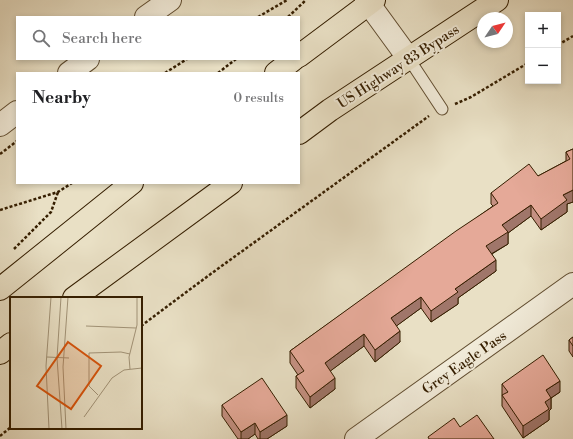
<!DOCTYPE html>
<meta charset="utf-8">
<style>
body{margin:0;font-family:"Libre Bodoni",serif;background:#f6f6f6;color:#202124}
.controls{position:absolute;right:12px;top:12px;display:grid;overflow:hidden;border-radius:0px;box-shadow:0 2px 6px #0003}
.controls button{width:36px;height:36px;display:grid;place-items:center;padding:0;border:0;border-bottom:1px solid #e0e0e0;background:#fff;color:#202124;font:20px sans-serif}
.compass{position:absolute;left:477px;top:12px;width:36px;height:36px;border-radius:50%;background:#fff;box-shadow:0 2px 6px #0003;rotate:55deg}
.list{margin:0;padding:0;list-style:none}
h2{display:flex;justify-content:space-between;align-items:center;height:52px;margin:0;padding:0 16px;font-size:17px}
h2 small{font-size:13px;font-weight:400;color:#757577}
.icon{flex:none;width:22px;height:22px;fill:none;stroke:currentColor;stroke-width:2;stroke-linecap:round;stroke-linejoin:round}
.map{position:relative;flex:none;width:573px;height:439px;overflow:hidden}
.search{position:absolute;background:#fff;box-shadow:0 2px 6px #0003;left:16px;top:16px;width:284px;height:44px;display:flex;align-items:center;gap:10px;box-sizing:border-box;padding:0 14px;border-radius:0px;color:#757577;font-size:15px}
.panel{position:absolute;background:#fff;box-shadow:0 2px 6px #0003;left:16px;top:72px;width:284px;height:112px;border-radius:0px}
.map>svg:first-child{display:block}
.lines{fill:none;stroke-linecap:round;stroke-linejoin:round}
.lane-casing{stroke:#624e31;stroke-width:13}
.street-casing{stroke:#624e31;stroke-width:24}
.highway-casing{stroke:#351e00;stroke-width:24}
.path{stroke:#351e00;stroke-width:2.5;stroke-dasharray:3 2;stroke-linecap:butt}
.lane{stroke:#f1ebd9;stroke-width:11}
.street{stroke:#f1ebd9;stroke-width:22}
.highway{stroke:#e9e0c5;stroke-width:22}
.wall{fill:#c59183;stroke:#351e00}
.shaded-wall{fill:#a0766a;stroke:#351e00}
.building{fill:#e5a998;stroke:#351e00}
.labels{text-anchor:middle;stroke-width:4;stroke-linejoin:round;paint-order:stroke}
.street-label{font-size:14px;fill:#351e00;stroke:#f1ebd9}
.inset-road{fill:none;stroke:#a19276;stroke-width:1}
.view{fill:#d6530b;fill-opacity:0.15;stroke:#d6530b;stroke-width:2}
.inset-edge{fill:none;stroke:#351e00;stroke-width:2}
</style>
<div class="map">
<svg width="573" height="439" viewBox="0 0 573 439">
<rect width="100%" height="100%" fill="#e9e0c5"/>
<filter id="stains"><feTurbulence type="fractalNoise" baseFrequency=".005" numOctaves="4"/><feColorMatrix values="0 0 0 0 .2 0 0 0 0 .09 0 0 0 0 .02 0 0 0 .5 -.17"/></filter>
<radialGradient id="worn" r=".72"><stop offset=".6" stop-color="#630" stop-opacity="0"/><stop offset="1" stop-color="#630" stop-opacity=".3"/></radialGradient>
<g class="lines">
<!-- lane casing -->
<g class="lane-casing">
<path id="lane" d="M 409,59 L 442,109"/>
</g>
<!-- street casing -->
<g class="street-casing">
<g id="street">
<path d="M 366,0 L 409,59"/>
<path d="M 146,17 L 170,0"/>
<path d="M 69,73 L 88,59"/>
<path d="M 0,125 L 17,112"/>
<path d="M 356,439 L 573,284"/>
</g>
</g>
<!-- highway casing -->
<g class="highway-casing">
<g id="highway">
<path d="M 299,56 L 374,0"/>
<path d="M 276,73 L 294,59"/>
<path d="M 299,133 L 330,110 L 497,0"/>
<path d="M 0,289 L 132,183"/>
<path d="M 74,298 L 231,183"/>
<path d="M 0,353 L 11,344"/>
</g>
</g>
<!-- path -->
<g class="path">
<path d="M 258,17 L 287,0"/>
<path d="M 288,17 L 306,0"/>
<path d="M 558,45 L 573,36"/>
<path d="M 165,73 L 187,59"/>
<path d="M 218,73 L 236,59"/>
<path d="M 455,104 L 471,97 L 528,63"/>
<path d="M 0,154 L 17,141"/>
<path d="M 0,210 L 58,192 L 72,183"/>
<path d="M 14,249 L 51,212 L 58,192"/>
<path d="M 141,326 L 212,273 L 429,116"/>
<path d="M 0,436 L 11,427"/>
</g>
<!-- lane -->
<use href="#lane" class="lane"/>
<!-- street -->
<use href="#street" class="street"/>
<!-- highway -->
<use href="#highway" class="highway"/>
</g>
<!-- wall -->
<g class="wall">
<path d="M 573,149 L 573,202 L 567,204 L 567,212 L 541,230 L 531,216 L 508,233 L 508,244 L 492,254 L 496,271 L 458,298 L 458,304 L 431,322 L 421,308 L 396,326 L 400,342 L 375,362 L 364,346 L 330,371 L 335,389 L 310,408 L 296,388 L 296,376 L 298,375 L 290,363 L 290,351 L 493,206 L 491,204 L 491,193 L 538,176 L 566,161 L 566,152 Z"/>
<path d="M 573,337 L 573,357 L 569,351 L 569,340 Z"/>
<path d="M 502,384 L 560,392 L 551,398 L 551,409 L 549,411 L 549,420 L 523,438 L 502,406 Z"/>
<path d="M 222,405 L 287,426 L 267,439 L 258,439 L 255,434 L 248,439 L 238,439 L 222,416 Z"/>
</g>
<!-- shaded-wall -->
<g class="shaded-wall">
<path d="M 573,190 L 573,202 L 567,204 L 567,212 L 541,230 L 541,219 L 563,195 Z"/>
<path d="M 531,205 L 531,216 L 508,233 L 508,244 L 486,257 L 486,246 L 502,225 Z"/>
<path d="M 496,260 L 496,271 L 458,298 L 458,304 L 431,322 L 431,311 L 455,289 Z"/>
<path d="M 421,297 L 421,308 L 391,330 L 391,318 Z"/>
<path d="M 400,331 L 400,342 L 375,362 L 375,350 Z"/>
<path d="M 364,334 L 364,346 L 325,375 L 325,363 Z"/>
<path d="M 335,378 L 335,389 L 310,408 L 310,397 Z"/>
<path d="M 560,381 L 560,392 L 551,398 L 551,409 L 549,411 L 549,420 L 523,438 L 523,426 L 545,402 L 546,390 Z"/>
<path d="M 287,415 L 287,426 L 267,439 L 260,439 L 260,432 Z"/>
<path d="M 255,423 L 255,434 L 248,439 L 241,439 L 241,432 Z"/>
</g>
<!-- building -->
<g class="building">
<path d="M 573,149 L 573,190 L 563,195 L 567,200 L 541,219 L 531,205 L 502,225 L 508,232 L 486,246 L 496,260 L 455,289 L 458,292 L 431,311 L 421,297 L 391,318 L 400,331 L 375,350 L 364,334 L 325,363 L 335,378 L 310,397 L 296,376 L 304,371 L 290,351 L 456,231 L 498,203 L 491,193 L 529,164 L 538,176 L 570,159 L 566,152 Z"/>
<path d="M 573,337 L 573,346 L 569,340 Z"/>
<path d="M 543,355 L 560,381 L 546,390 L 551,398 L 545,402 L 549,409 L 523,426 L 502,395 L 508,392 L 502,384 Z"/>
<path d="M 262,378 L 287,415 L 260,432 L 255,423 L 241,432 L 222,405 Z"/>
<path d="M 477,415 L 494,439 L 429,439 L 428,437 L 454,418 L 460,427 Z"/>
</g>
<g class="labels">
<!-- street labels -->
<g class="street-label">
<text transform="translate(398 66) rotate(-33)" y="5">US Highway 83 Bypass</text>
<text transform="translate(464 362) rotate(-35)" y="5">Grey Eagle Pass</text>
</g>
</g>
<!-- overview -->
<g transform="translate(10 297)">
<rect width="132" height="132" fill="#e9e0c5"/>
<path class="inset-road" d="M 51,0 L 47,61 L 52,132M 76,29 L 126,31M 37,60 L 59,61M 120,72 L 119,60 L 127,28 L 127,0M 88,98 L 79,89 L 79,56 L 111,55 L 120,57M 74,120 L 102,81 L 114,73 L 132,71M 39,132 L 36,69 L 41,0M 56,132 L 53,70 L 58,0"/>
<path class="view" d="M 58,45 L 91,69 L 61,112 L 27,89 Z"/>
<rect width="132" height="132" class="inset-edge"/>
</g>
<rect width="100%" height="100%" filter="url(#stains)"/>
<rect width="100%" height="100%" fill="url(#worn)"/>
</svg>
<div class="controls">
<button>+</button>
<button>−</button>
</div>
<svg class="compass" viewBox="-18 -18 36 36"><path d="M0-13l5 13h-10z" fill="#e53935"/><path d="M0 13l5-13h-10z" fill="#757577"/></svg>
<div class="search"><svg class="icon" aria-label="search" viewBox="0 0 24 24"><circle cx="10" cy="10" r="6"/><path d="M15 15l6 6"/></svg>Search here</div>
<section class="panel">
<h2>Nearby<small>0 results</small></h2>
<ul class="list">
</ul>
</section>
</div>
